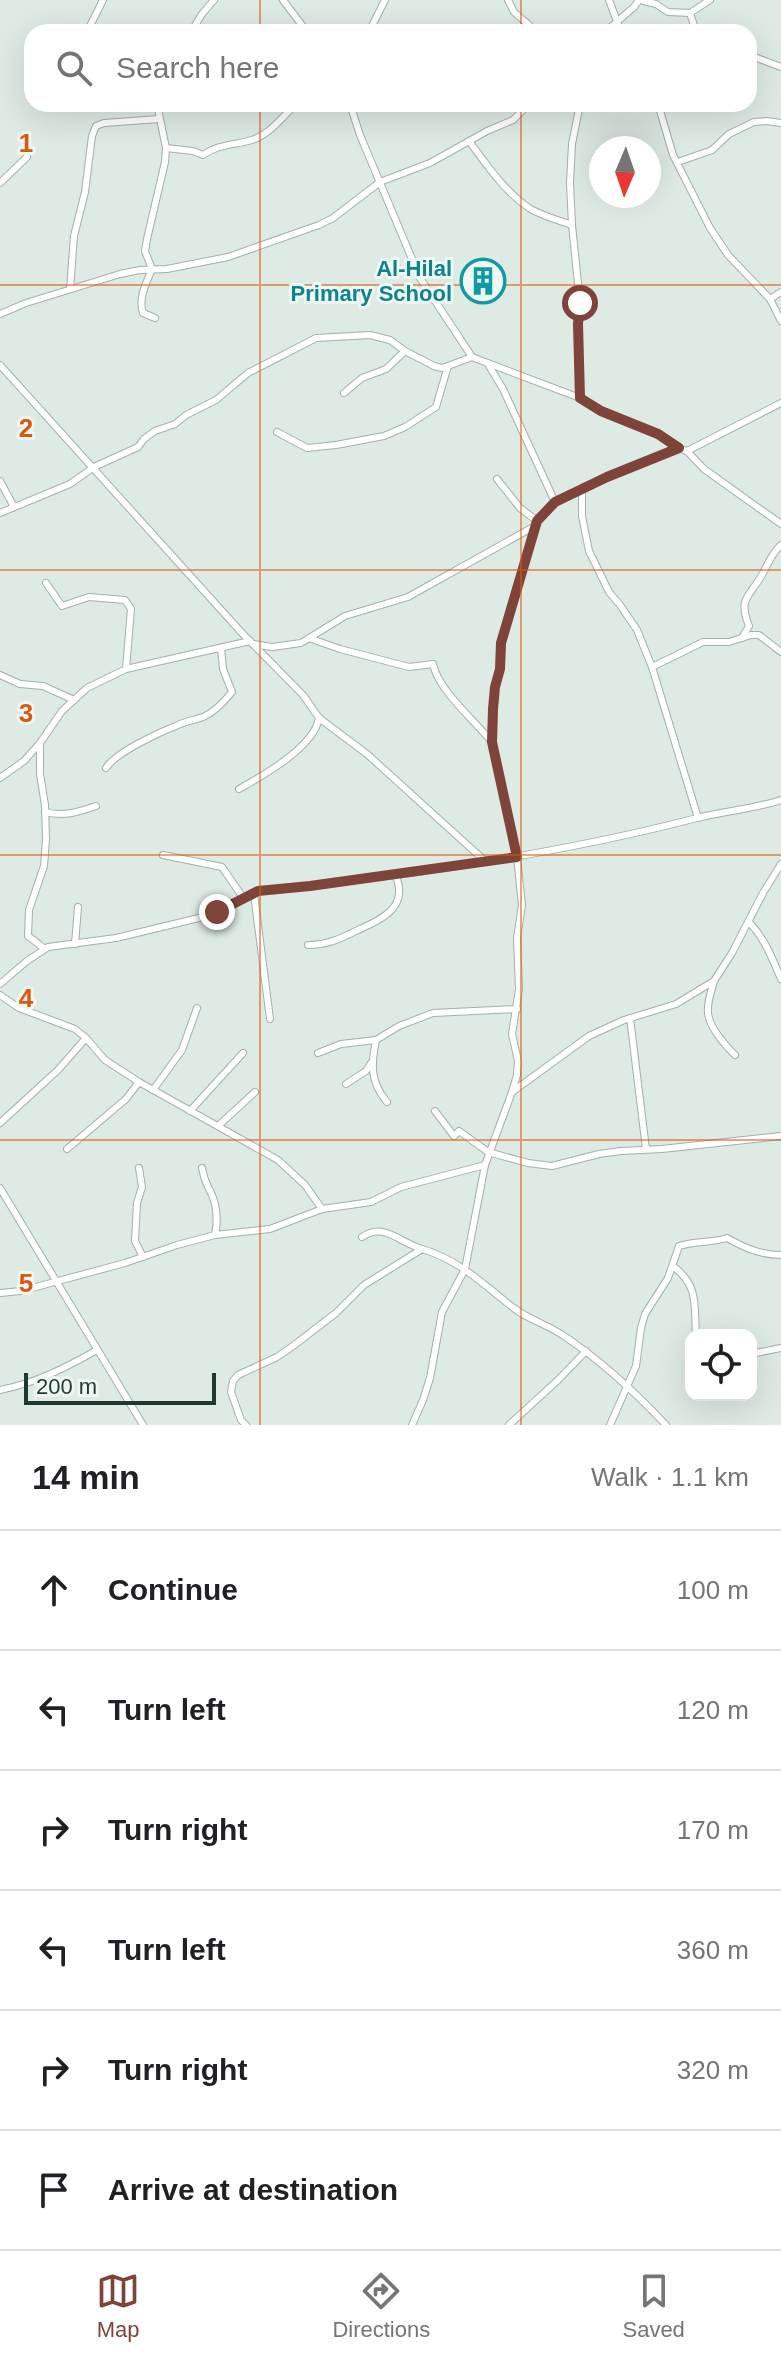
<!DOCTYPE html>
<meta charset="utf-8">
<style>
body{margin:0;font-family:Arial,sans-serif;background:#f6f6f6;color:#202124}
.controls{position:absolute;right:24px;bottom:24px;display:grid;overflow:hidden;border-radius:16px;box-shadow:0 8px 32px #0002}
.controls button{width:72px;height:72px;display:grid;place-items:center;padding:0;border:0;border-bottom:2px solid #e0e0e0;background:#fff;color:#202124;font:40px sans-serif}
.compass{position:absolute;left:589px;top:136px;width:72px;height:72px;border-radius:50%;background:#fff;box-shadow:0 8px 32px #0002;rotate:182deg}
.scale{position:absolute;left:24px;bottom:20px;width:192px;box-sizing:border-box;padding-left:8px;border:4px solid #1f3931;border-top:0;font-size:22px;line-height:28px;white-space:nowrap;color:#1f3931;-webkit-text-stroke:6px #eef7f2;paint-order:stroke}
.stop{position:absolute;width:24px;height:24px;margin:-18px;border:6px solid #7f4439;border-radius:50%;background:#fff}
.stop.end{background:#7f4439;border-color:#fff;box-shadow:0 2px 8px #0008}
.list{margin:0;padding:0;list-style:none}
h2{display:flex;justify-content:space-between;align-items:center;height:104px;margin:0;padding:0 32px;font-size:34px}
h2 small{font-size:26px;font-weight:400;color:#757577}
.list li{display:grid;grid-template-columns:52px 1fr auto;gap:24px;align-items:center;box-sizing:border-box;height:120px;padding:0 32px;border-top:2px solid #e0e0e0}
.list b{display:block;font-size:30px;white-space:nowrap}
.list em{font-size:26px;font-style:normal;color:#757577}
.icon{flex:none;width:44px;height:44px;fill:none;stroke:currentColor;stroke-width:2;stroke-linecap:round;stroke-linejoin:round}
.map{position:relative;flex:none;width:781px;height:1425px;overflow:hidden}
.search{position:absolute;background:#fff;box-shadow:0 8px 32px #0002;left:24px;right:24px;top:24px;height:88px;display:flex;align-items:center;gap:20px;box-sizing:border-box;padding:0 28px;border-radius:24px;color:#757577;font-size:30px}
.sheet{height:824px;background:#fff}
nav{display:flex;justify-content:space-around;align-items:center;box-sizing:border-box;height:112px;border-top:2px solid #e0e0e0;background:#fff;font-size:22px;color:#757577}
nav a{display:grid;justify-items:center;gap:4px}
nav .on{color:#7f4439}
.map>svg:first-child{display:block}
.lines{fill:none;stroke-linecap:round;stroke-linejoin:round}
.minor-casing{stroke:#a1b1ab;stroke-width:8}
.minor{stroke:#fff;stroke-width:6}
.route{stroke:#7f4439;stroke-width:10}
.grid{fill:none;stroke:#de570e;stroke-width:2;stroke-opacity:0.55}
.labels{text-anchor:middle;stroke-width:6;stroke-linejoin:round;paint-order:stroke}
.culture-label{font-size:22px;font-weight:bold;fill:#0d838f;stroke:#eef7f2;text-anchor:end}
.grid-label{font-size:26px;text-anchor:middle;font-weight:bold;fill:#de570e;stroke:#eef7f2;stroke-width:6;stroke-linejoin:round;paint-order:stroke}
</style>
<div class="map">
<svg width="781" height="1425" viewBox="0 0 781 1425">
<rect width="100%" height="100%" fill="#deeae4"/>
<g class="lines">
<!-- minor casing -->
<g class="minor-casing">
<g id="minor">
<path d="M 283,0 L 307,32"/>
<path d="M 508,0 L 514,12 L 537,32"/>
<path d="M 609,0 L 621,32"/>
<path d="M 640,0 L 656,4 L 668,12 L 690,13 L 696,32"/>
<path d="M 690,13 L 710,0"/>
<path d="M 89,32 L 88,30 L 103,0"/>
<path d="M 191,32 L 202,14 L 214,0"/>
<path d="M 369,32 L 385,0"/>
<path d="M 605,32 L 634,7 L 639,0"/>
<path d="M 749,55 L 781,67"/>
<path d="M 350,104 L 360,135 L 420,278 L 472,357 L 580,398 L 601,411 L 658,434 L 673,446 L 687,451 L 704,469 L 781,524"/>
<path d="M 580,104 L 572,144 L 570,183 L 572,225 L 580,303 L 578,324 L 580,398"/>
<path d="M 658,104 L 673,155 L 710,228 L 728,255 L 770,299 L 781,321"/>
<path d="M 469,141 C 486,164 505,192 529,208 C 542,216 558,220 572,225"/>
<path d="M 166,148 L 193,151 L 203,155 C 218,144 235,145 252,140 C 271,134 282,116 297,104"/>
<path d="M 678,162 L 712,150 L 729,134 L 754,122 L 767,121 L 781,123"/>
<path d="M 0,183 L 27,157"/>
<path d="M 70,289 L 74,236 L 85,192 L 92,136 L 96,126 L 104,123 L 159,119"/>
<path d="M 770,299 L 781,292"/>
<path d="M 0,314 L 26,303 L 120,274 L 140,270 L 167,269 L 228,257 L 319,225 L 333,218 L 380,182 L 430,163 L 487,131 L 513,120 L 529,104"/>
<path d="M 155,318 L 143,313 C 138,299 146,283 152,269 L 145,251 L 147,239 L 165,162 L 166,148 L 157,104"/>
<path d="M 488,364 L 503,389 L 555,502"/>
<path d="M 0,365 L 241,632 L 303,695 L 319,718 L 367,754 L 485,861"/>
<path d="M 344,393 L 362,378 L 386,369 L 405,351"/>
<path d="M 277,432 L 307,448 L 336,445 L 384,436 L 405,427 L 436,407 L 448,366 L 472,357"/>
<path d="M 687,451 L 781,403"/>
<path d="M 497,479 L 520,508 L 537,521"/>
<path d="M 0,481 L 14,507"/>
<path d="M 582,491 L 582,516 L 589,551 L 609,592 L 620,605 L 637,630 L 652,667 L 698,818"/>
<path d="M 0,513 L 70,484 L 94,467 L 138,447 L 144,439 L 155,431 L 175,424 L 186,415 L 216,400 L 248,373 L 316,338 L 370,335 L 390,340 L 405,351 L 434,366 L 442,368 L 448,366"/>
<path d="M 46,583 L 62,606 L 89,597 L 125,600 L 131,609 L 126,669"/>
<path d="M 309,638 L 340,649 L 409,667 L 433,664 C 438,690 475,721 492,742"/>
<path d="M 742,638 L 749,626 C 737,597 751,596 763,573 C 769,562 772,553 781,545"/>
<path d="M 253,644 L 272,647 L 301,643 L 345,616 L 408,597 L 535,526"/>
<path d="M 652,667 L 703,642 L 729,642 L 751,635 L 759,635 L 781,652"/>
<path d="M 0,675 L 20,684 L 43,686 L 74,700"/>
<path d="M 106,768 C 116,752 160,732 178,725 C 186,721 195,720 203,717 C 215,712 224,702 232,692 L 223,669 L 221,648"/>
<path d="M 0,778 L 24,761 L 40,743"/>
<path d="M 239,789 C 264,775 314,747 319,718"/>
<path d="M 45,812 C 64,817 78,812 96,806"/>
<path d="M 163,855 L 222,867 L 244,899"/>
<path d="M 749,922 C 765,939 772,958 781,979"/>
<path d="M 75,944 L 78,907"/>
<path d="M 308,945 C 327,945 340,939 358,930 C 382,919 410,907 395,874"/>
<path d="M 45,949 L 28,936 L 29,910 L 44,866 L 46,839 L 45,805 L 40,774 L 40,743 L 62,711 L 87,688 L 126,669 L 250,641"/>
<path d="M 714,981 C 712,989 708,999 708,1008 C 706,1024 724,1044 735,1055"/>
<path d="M 0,984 L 27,961 L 48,947 L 116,938 L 203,917 L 254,894"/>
<path d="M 0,995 L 19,1008 L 75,1029 L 86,1038 L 105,1060 L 139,1082 L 278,1160 L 305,1185 L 322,1209"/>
<path d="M 630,1018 L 646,1149"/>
<path d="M 270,1019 L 254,894 L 258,891 C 405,876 554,855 697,818 C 725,811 754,809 781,800"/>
<path d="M 376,1040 C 371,1064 370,1082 387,1102"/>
<path d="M 318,1053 L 341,1044 L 376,1040 L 399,1026 L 433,1013 L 517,1009"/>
<path d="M 346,1084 L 366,1071 L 371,1063"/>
<path d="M 153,1090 L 182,1050 L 197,1008"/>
<path d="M 512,1092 L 517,1075 L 518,1061 L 512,1034 L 519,989 L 517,938 L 522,905 L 517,857 L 492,742 L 495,687 L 500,669 L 501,643 L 537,521 L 555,502 L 627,468 L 679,448"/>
<path d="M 190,1111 L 243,1053"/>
<path d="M 435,1111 L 454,1136 L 459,1131 L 488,1152 L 528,1163 L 552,1166 L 599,1154 L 621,1151 L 662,1149 L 781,1136"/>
<path d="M 0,1123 L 58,1070 L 86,1038"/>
<path d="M 218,1126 L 255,1092"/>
<path d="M 67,1149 L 126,1099 L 139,1082"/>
<path d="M 139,1168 L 142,1187 L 137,1203 L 135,1241 L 143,1257"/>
<path d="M 202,1168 C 204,1181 206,1182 211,1193 C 217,1205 218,1222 215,1235"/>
<path d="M 0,1188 L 143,1425"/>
<path d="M 362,1237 C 385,1222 398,1242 422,1249"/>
<path d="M 674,1267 C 699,1286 694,1306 696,1335"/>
<path d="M 0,1293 L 21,1291 L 125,1263 L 177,1245 L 215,1235 L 270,1229 L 322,1209 L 371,1202 L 401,1187 L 485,1165"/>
<path d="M 751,1354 L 781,1348"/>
<path d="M 0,1390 C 36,1383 65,1368 97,1350"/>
<path d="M 246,1425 L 241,1420 L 231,1392 L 233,1381 L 238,1375 L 277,1357 L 293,1346 L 336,1313 L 364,1285 L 422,1249 C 460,1260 485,1286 515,1309 C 530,1320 548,1325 564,1336 C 603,1362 634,1391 666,1425"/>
<path d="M 412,1425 L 423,1400 L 430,1378 L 442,1312 L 465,1269 L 485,1165 L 512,1092 L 589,1036 L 624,1020 L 676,1004 L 714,981 L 732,953 L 763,893 L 781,864"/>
<path d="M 509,1425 L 558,1380 L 586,1351"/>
<path d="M 610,1425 L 636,1366 L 641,1328 L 645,1314 L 668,1278 L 679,1246 C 695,1241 711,1243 727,1238 C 745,1248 761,1255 781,1255"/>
</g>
</g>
<!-- minor -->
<use href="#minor" class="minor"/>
</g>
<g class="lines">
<!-- route -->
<path class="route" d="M 217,912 L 258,891 L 310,886 L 517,857 L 492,742 L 493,709 L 495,687 L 500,669 L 501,643 L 537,521 L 555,502 L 607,477 L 679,448 L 658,434 L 601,411 L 580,398 L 578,324 L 580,303"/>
</g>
<!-- grid -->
<path class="grid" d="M 260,0 L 260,32M 521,0 L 521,32M 260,104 L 260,1425M 521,104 L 521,1425M 0,285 L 781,285M 0,570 L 781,570M 0,855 L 781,855M 0,1140 L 781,1140"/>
<!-- icons -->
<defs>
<g id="building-ring" transform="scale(2.3)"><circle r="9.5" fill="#eef7f2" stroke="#0f9aa8" stroke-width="1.5"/><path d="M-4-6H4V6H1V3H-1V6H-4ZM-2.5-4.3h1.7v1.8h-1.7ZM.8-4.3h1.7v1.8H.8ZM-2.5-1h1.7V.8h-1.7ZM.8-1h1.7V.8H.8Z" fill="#0f9aa8"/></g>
</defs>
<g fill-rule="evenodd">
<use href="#building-ring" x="483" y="281"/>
</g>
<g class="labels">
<!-- culture labels -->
<g class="culture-label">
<text x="452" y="276">Al-Hilal<tspan x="452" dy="25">Primary School</tspan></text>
</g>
</g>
<g class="grid-label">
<text x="26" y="152">1</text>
<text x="26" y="437">2</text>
<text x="26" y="722">3</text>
<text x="26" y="1007">4</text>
<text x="26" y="1292">5</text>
</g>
</svg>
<div class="controls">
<button><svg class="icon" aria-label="locate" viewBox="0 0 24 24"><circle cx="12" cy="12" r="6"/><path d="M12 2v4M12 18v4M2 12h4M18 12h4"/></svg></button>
</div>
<svg class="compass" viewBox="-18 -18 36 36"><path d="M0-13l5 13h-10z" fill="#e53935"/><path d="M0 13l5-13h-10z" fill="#757577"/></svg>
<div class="scale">200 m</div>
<div class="stop" style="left:580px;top:303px"></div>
<div class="stop end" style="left:217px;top:912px"></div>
<div class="search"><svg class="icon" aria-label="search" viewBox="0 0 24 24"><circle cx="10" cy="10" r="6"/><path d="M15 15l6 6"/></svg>Search here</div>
</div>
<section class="sheet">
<h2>14 min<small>Walk · 1.1 km</small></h2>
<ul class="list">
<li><svg class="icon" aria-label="ahead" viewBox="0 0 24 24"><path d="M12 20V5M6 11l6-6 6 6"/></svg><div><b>Continue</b></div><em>100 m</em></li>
<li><svg class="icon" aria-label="left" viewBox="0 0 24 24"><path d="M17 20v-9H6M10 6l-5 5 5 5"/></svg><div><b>Turn left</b></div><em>120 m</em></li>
<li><svg class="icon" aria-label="right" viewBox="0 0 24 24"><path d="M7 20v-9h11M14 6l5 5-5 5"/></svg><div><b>Turn right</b></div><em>170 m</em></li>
<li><svg class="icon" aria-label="left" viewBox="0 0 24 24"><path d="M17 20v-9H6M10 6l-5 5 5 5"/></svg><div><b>Turn left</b></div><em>360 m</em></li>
<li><svg class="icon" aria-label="right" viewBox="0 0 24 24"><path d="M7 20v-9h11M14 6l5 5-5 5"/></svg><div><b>Turn right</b></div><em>320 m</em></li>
<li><svg class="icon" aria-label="arrive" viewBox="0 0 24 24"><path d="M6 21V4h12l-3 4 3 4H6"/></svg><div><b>Arrive at destination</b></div></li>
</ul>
</section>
<nav>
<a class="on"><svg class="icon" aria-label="map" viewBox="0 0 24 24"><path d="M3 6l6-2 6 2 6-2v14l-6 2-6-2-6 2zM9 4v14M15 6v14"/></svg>Map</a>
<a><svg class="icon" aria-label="directions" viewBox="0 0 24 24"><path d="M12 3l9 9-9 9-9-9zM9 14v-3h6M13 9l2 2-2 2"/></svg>Directions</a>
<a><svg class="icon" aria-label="saved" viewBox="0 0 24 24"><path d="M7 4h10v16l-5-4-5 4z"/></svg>Saved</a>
</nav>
